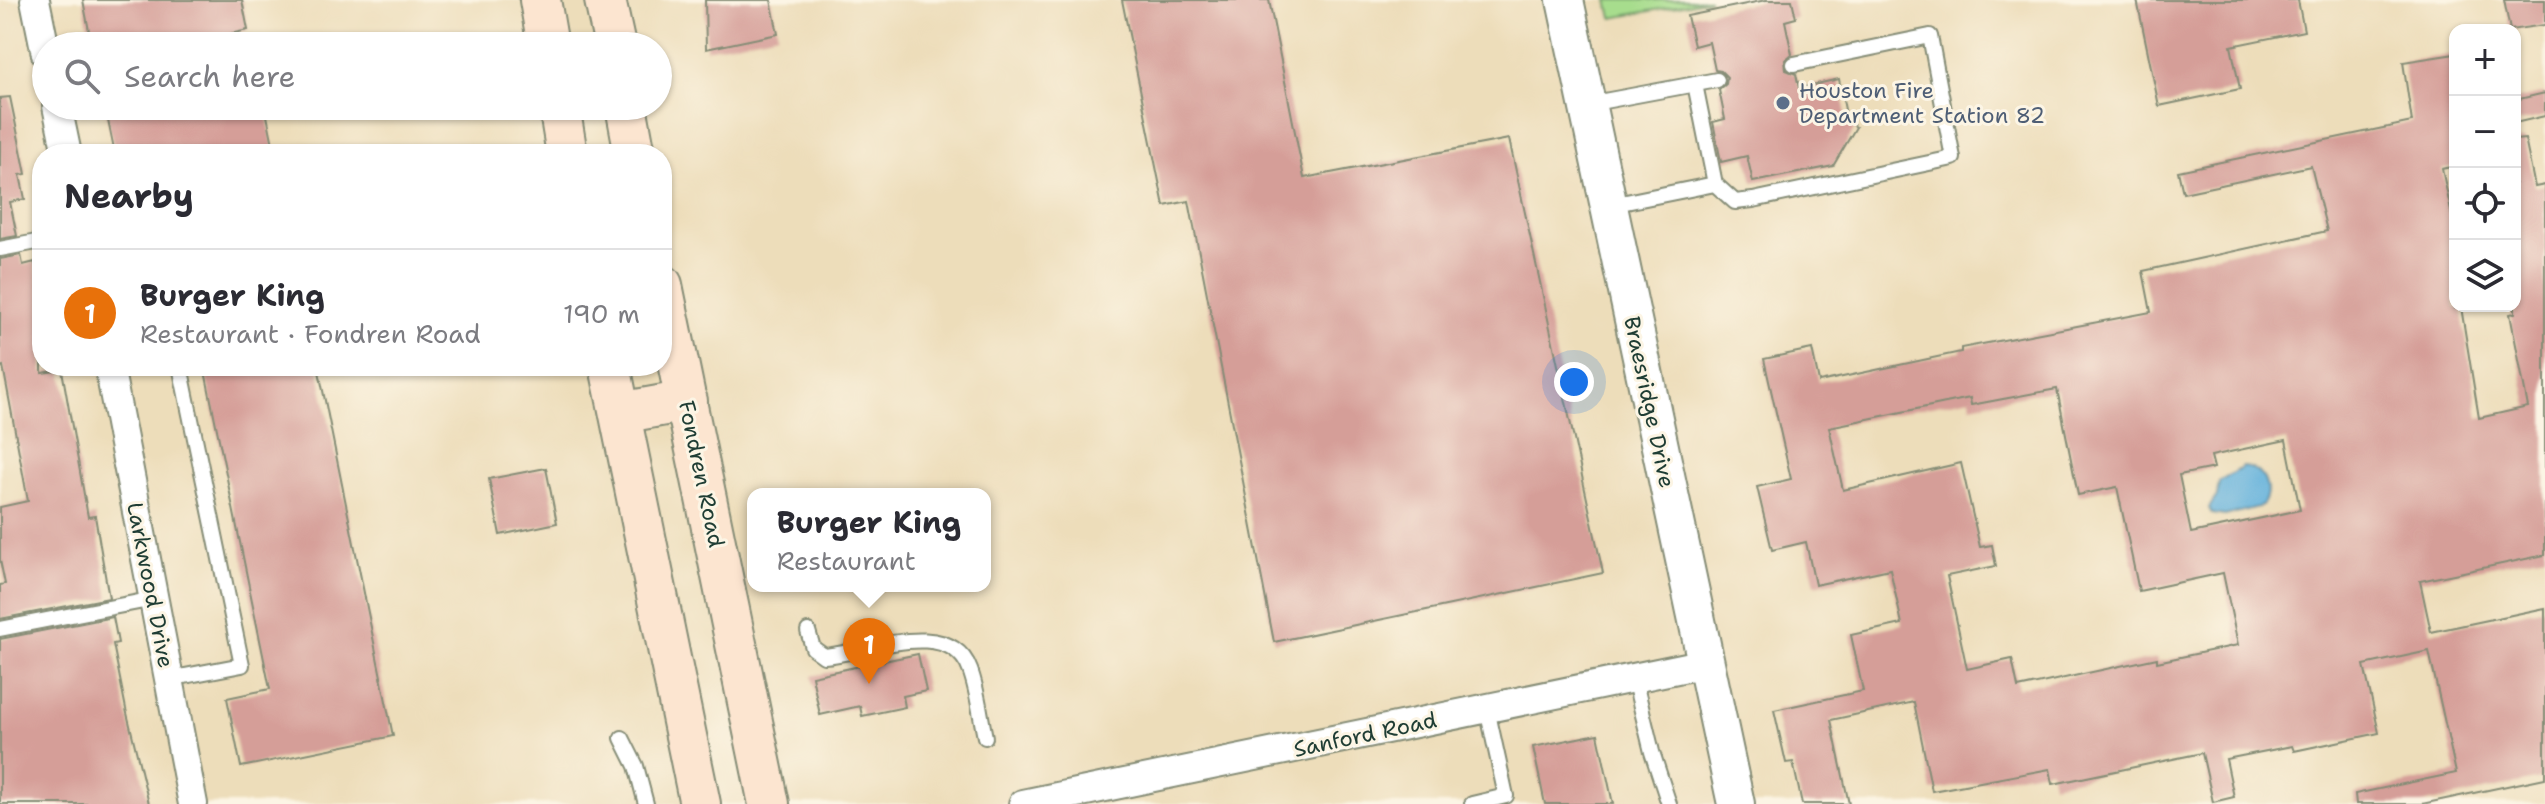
<!DOCTYPE html>
<meta charset="utf-8">
<style>
body{margin:0;font-family:"Shantell Sans",sans-serif;background:#f7f7f7;color:#2b2b33}
.controls{position:absolute;right:24px;top:24px;display:grid;overflow:hidden;border-radius:16px;box-shadow:0 2px 6px #0004}
.controls button{width:72px;height:72px;display:grid;place-items:center;padding:0;border:0;border-bottom:2px solid #e1e1e2;background:#fff;color:#2b2b33;font:40px sans-serif}
.you{position:absolute;left:1574px;top:382px;width:28px;height:28px;margin:-20px;border:6px solid #fff;border-radius:50%;background:#1a73e8;box-shadow:0 0 0 12px #1a73e833}
.badge{display:grid;place-items:center;width:52px;height:52px;border-radius:50%;background:#d1495b;color:#fff;font-size:26px;font-weight:700}
.pin{position:absolute;translate:-50% -66px;filter:drop-shadow(0 2px 4px #0008)}
.pin::after{content:'';position:absolute;top:42px;width:28px;height:24px;background:inherit;clip-path:polygon(0 0,100% 0,50% 100%)}
.popup{position:absolute;left:747px;top:488px;width:244px;height:104px;box-sizing:border-box;display:grid;place-content:center;border-radius:16px;background:#fff;filter:drop-shadow(0 2px 6px #0005);font-size:26px;white-space:nowrap;color:#7c7c81}
.popup b{font-size:30px;color:#2b2b33}
.popup::after{content:'';position:absolute;left:50%;top:100%;margin-left:-16px;border:16px solid transparent;border-top-color:#fff}
.list{margin:0;padding:0;list-style:none}
h2{display:flex;justify-content:space-between;align-items:center;height:104px;margin:0;padding:0 32px;font-size:34px}
h2 small{font-size:26px;font-weight:400;color:#7c7c81}
.list li{display:grid;grid-template-columns:52px 1fr auto;gap:24px;align-items:center;box-sizing:border-box;height:128px;padding:0 32px;border-top:2px solid #e1e1e2}
.list b{display:block;font-size:30px;white-space:nowrap}
.list p{margin:0;font-size:26px;white-space:nowrap;color:#7c7c81}
.list em{font-size:26px;font-style:normal;color:#7c7c81}
.icon{flex:none;width:44px;height:44px;fill:none;stroke:currentColor;stroke-width:2;stroke-linecap:round;stroke-linejoin:round}
.map{position:relative;flex:none;width:2545px;height:804px;overflow:hidden}
.search{position:absolute;background:#fff;box-shadow:0 2px 6px #0004;left:32px;top:32px;width:640px;height:88px;display:flex;align-items:center;gap:20px;box-sizing:border-box;padding:0 28px;border-radius:44px;color:#7c7c81;font-size:30px}
.panel{position:absolute;background:#fff;box-shadow:0 2px 6px #0004;left:32px;top:144px;width:640px;height:232px;border-radius:32px}
.map>svg:first-child{display:block}
.green{fill:#a7dd8d;stroke:#638d60;stroke-width:2}
.water{fill:#62b1dc;stroke:#407788;stroke-width:2}
.building{fill:#d59e98;fill-rule:evenodd}
.lines{fill:none;stroke-linecap:round;stroke-linejoin:round}
.service-casing{stroke:#868d77;stroke-width:18}
.minor-casing{stroke:#868d77;stroke-width:32}
.tertiary-casing{stroke:#868d77;stroke-width:40}
.secondary-casing{stroke:#868d77;stroke-width:44}
.service{stroke:#fff;stroke-width:14}
.minor{stroke:#fff;stroke-width:28}
.tertiary{stroke:#fff;stroke-width:36}
.secondary{stroke:#fce5d0;stroke-width:40}
.service-dot{fill:#5c6f8a;stroke:#fcf5e5;stroke-width:3}
.labels{text-anchor:middle;stroke-width:6;stroke-linejoin:round;paint-order:stroke}
.service-label{font-size:22px;fill:#4e5e75;stroke:#fcf5e5;text-anchor:start}
.street-label{font-size:22px;fill:#1f3d34;stroke:#fcf5e5}
</style>
<div class="map">
<svg width="2545" height="804" viewBox="0 0 2545 804">
<rect width="100%" height="100%" fill="#fcf5e5"/>
<filter id="ink" filterUnits="userSpaceOnUse"><feTurbulence type="fractalNoise" baseFrequency=".0125" numOctaves="2"/><feDisplacementMap in="SourceGraphic" scale="16" xChannelSelector="R" yChannelSelector="G"/><feConvolveMatrix kernelMatrix="1 2 1 2 8 2 1 2 1" color-interpolation-filters="sRGB"/></filter>
<filter id="wash" filterUnits="userSpaceOnUse"><feTurbulence type="fractalNoise" baseFrequency=".006" numOctaves="4" result="noise"/><feDisplacementMap in="SourceGraphic" scale="32" xChannelSelector="R" yChannelSelector="G"/><feGaussianBlur stdDeviation="1.8" result="paint"/><feColorMatrix in="noise" values="0 0 0 0 0 0 0 0 0 0 0 0 0 0 0 0 0 1.4 0 .05"/><feComposite in="paint" operator="in"/></filter>
<g filter="url(#wash)">
<rect width="100%" height="100%" fill="#edddba"/>
<!-- green -->
<path class="green" d="M 1608,0 L 1710,0 L 1612,18 Z"/>
<!-- water -->
<path class="water" d="M 2243,467 C 2264,468 2273,489 2262,506 L 2225,516 L 2212,514 L 2209,508 L 2217,496 L 2219,482 Z"/>
<g id="blocks">
<!-- building -->
<g class="building">
<path d="M 83,0 L 242,0 L 248,30 L 230,34 L 233,46 L 92,46 Z"/>
<path d="M 705,0 L 771,0 L 778,34 L 706,49 Z"/>
<path d="M 1122,0 L 1269,0 L 1304,178 L 1509,139 L 1603,573 L 1274,642 L 1189,201 L 1164,206 Z"/>
<path d="M 1766,0 L 1792,0 L 1796,18 L 1785,21 L 1792,54 L 1785,60 L 1786,70 L 1796,74 L 1799,88 L 1839,79 L 1847,120 L 1856,127 L 1833,166 L 1753,182 L 1747,156 L 1721,162 L 1713,122 L 1725,119 L 1719,90 L 1726,84 L 1727,77 L 1721,71 L 1715,70 L 1709,42 L 1694,46 L 1687,16 Z"/>
<path d="M 2137,0 L 2298,0 L 2304,31 L 2231,46 L 2240,89 L 2159,106 Z"/>
<path d="M 2504,0 L 2545,0 L 2545,25 L 2510,30 Z"/>
<path d="M 2455,54 L 2455,166 L 2442,169 L 2455,230 L 2455,308 L 2461,307 L 2479,418 L 2528,407 L 2510,314 L 2515,313 L 2515,140 L 2525,139 L 2535,187 L 2545,185 L 2545,555 L 2420,581 L 2431,632 L 2545,608 L 2545,778 L 2422,804 L 2356,804 L 2355,794 L 2456,773 L 2429,651 L 2364,665 L 2379,733 L 2294,751 L 2292,746 L 2226,759 L 2234,797 L 2213,802 L 2202,753 L 2053,784 L 2050,769 L 1932,791 L 1914,702 L 1831,720 L 1849,804 L 1802,804 L 1793,762 L 1786,763 L 1774,710 L 1863,691 L 1851,635 L 1902,624 L 1890,569 L 1815,585 L 1806,542 L 1772,550 L 1757,487 L 1791,479 L 1764,359 L 1812,349 L 1819,382 L 1961,352 L 1961,348 L 2151,312 L 2143,271 L 2327,231 L 2311,166 L 2183,193 L 2178,171 L 2412,122 L 2403,62 ZM 2057,389 L 2078,495 L 2117,487 L 2139,591 L 2223,573 L 2238,645 L 2157,662 L 2157,658 L 2018,688 L 2012,659 L 1967,669 L 1947,576 L 1996,566 L 1992,545 L 1980,547 L 1961,463 L 1843,490 L 1829,427 L 1970,398 L 1971,405 ZM 2286,440 L 2300,510 L 2191,533 L 2179,475 L 2214,468 L 2211,456 Z"/>
<path d="M 2545,93 L 2545,116 L 2515,123 L 2515,100 Z"/>
<path d="M 10,97 L 26,174 L 20,175 L 25,199 L 10,202 L 17,236 L 0,239 L 0,98 Z"/>
<path d="M 105,106 L 265,106 L 275,154 L 115,154 Z"/>
<path d="M 21,255 L 23,265 L 35,262 L 42,299 L 42,373 L 62,370 L 88,517 L 95,516 L 109,598 L 0,619 L 0,585 L 5,584 L 0,560 L 0,507 L 28,501 L 3,366 L 0,367 L 0,259 Z"/>
<path d="M 204,366 L 318,366 L 393,736 L 241,767 L 227,698 L 270,689 Z"/>
<path d="M 546,468 L 557,523 L 500,535 L 489,479 Z"/>
<path d="M 113,617 L 118,643 L 113,644 L 126,709 L 149,804 L 0,804 L 0,639 Z"/>
<path d="M 918,654 L 926,691 L 903,696 L 905,707 L 862,716 L 860,706 L 820,715 L 812,676 Z"/>
<path d="M 1598,734 L 1613,804 L 1545,804 L 1533,747 Z"/>
</g>
</g>
</g>
<g filter="url(#ink)">
<use href="#blocks" fill-opacity="0" stroke="#868d77" stroke-width="2"/>
<g class="lines">
<!-- service casing -->
<g class="service-casing">
<g id="service">
<path d="M 1695,84 L 1715,184"/>
<path d="M 1588,104 L 1717,80"/>
<path d="M 1611,205 L 1715,184 L 1735,202 L 1753,200 L 1953,158 L 1930,36 L 1794,64"/>
<path d="M 0,249 L 42,241"/>
<path d="M 0,629 L 154,599"/>
<path d="M 808,631 L 813,648 L 824,656 C 866,653 950,615 970,670 C 978,691 980,715 985,737"/>
<path d="M 1634,678 L 1652,752 L 1669,804"/>
<path d="M 169,679 L 242,665 L 180,366"/>
<path d="M 622,738 L 636,766 L 646,804"/>
<path d="M 1472,804 L 1506,796 L 1487,709"/>
</g>
</g>
<!-- minor casing -->
<g class="minor-casing">
<g id="minor">
<path d="M 35,0 L 46,54"/>
<path d="M 57,106 L 67,154"/>
<path d="M 109,366 L 193,804"/>
<path d="M 1023,804 L 1706,663"/>
</g>
</g>
<!-- tertiary casing -->
<g class="tertiary-casing">
<path id="tertiary" d="M 1565,0 L 1736,804"/>
</g>
<!-- secondary casing -->
<g class="secondary-casing">
<g id="secondary">
<path d="M 540,0 L 548,46"/>
<path d="M 605,0 L 615,46"/>
<path d="M 559,106 L 567,154"/>
<path d="M 626,106 L 635,154"/>
<path d="M 662,285 L 769,804"/>
<path d="M 610,366 L 700,804"/>
<path d="M 620,413 L 687,401"/>
</g>
</g>
<!-- service -->
<use href="#service" class="service"/>
<!-- minor -->
<use href="#minor" class="minor"/>
<!-- tertiary -->
<use href="#tertiary" class="tertiary"/>
<!-- secondary -->
<use href="#secondary" class="secondary"/>
</g>
</g>
<!-- markers -->
<circle class="service-dot" cx="1783" cy="103" r="8"/>
<g class="labels">
<!-- service labels -->
<g class="service-label">
<text x="1799" y="98">Houston Fire<tspan x="1799" dy="25">Department Station 82</tspan></text>
</g>
<!-- street labels -->
<g class="street-label">
<text transform="translate(1650 402) rotate(78)" y="8">Braesridge Drive</text>
<text transform="translate(702 474) rotate(78)" y="8">Fondren Road</text>
<text transform="translate(151 585) rotate(79)" y="8">Larkwood Drive</text>
<text transform="translate(1365 734) rotate(-12)" y="8">Sanford Road</text>
</g>
</g>
</svg>
<div class="controls">
<button>+</button>
<button>−</button>
<button><svg class="icon" aria-label="locate" viewBox="0 0 24 24"><circle cx="12" cy="12" r="6"/><path d="M12 2v4M12 18v4M2 12h4M18 12h4"/></svg></button>
<button><svg class="icon" aria-label="layers" viewBox="0 0 24 24"><path d="M12 4l9 5-9 5-9-5zM3 14l9 5 9-5"/></svg></button>
</div>
<div class="you"></div>
<div class="pin badge" style="left:869px;top:684px;background:#e8710a">1</div>
<div class="popup"><b>Burger King</b>Restaurant</div>
<div class="search"><svg class="icon" aria-label="search" viewBox="0 0 24 24"><circle cx="10" cy="10" r="6"/><path d="M15 15l6 6"/></svg>Search here</div>
<section class="panel">
<h2>Nearby<small></small></h2>
<ul class="list">
<li><span class="badge" style="background:#e8710a">1</span><div><b>Burger King</b><p>Restaurant · Fondren Road</p></div><em>190 m</em></li>
</ul>
</section>
</div>
